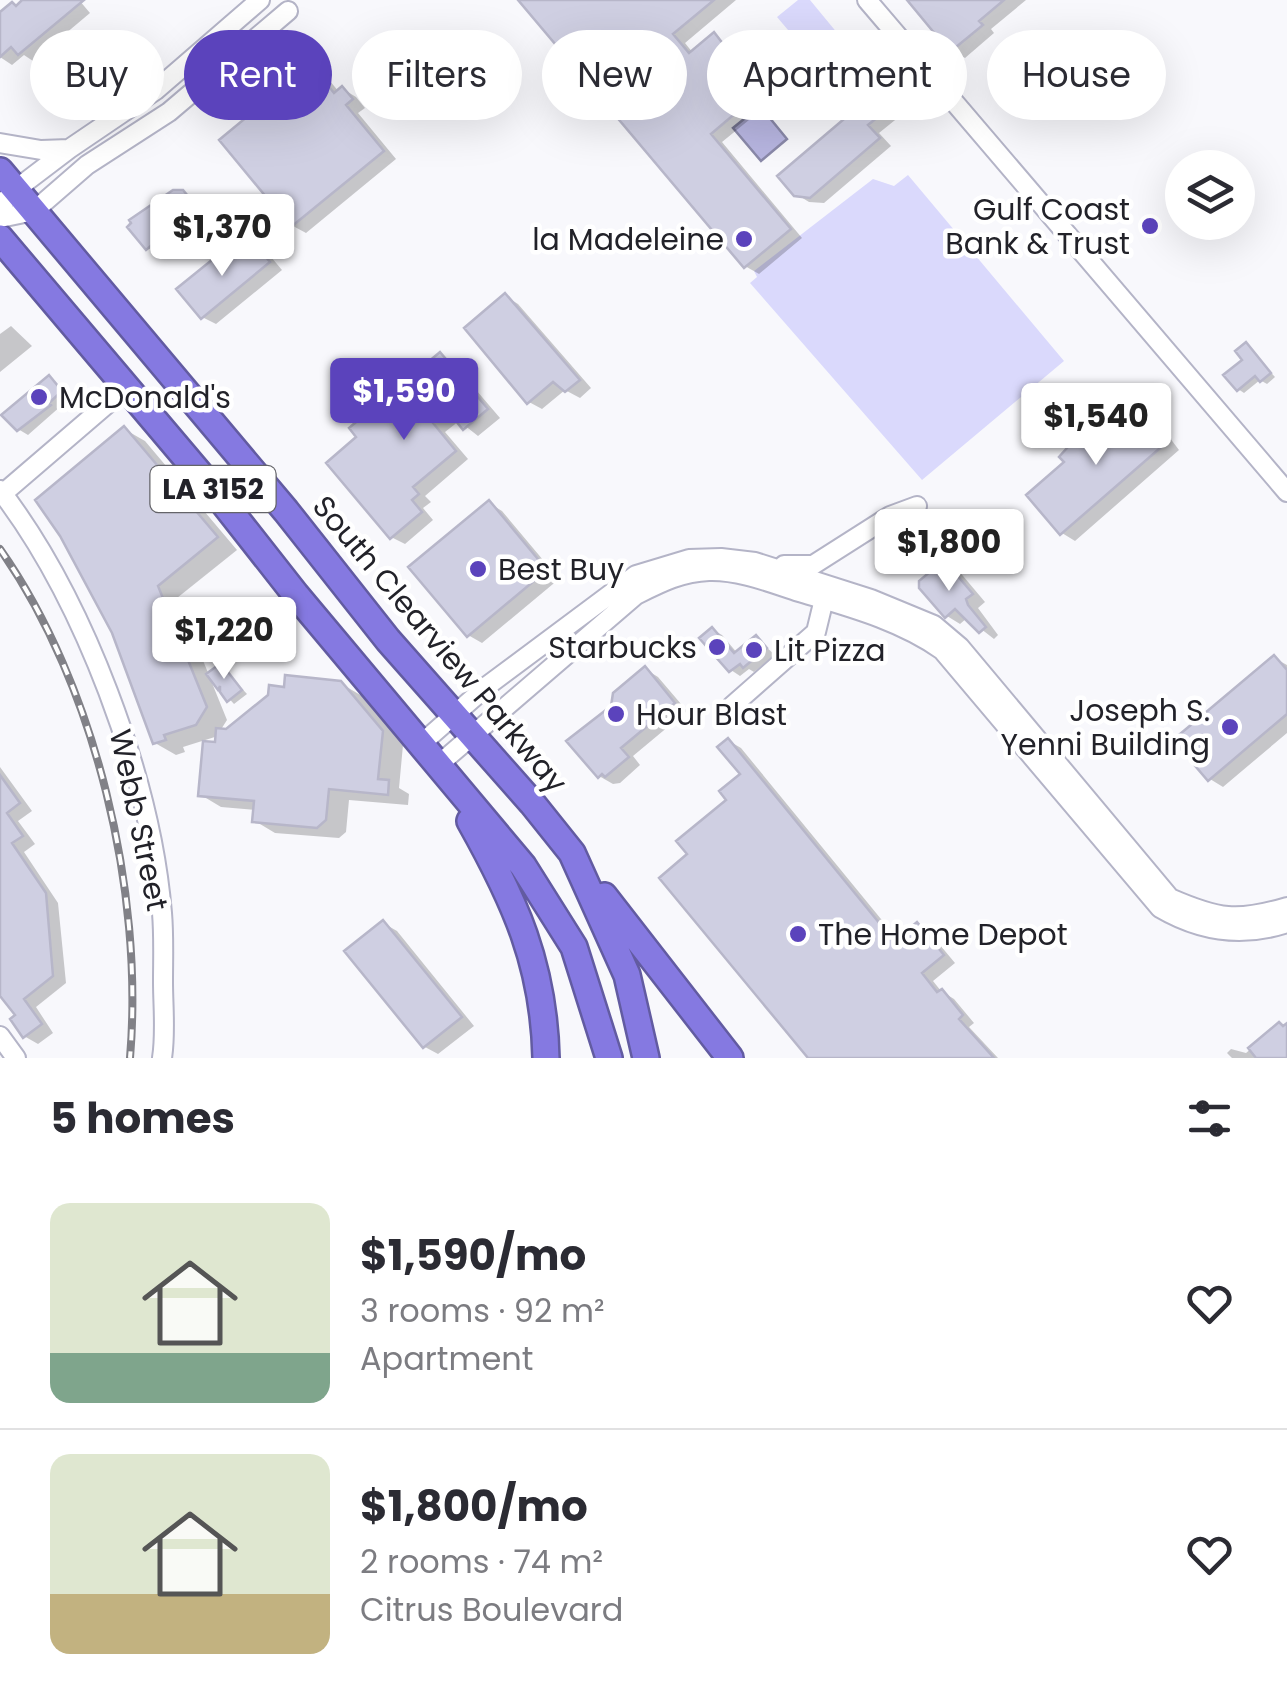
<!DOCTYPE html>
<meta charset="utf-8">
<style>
body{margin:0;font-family:Poppins,sans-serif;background:#f2f2f3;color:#2b2b33;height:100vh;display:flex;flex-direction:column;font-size:38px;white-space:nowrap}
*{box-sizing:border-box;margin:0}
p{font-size:32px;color:#7c7c81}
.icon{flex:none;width:55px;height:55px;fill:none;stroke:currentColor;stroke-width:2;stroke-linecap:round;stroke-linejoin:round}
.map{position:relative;height:1058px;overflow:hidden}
.side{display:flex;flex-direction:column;background:#fff;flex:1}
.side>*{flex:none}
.top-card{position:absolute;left:30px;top:30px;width:1228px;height:90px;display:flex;gap:20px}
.buttons{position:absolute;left:1165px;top:150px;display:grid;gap:20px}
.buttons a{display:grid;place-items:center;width:90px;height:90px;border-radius:50%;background:#fff;box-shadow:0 10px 40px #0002;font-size:50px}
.price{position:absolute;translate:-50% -85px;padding:0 22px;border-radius:10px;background:#fff;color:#222;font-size:32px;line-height:65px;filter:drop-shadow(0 2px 5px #0008)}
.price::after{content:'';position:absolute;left:50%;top:60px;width:30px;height:22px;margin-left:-15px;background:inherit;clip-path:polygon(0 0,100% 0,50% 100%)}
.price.on{background:#5b43bc;color:#fff}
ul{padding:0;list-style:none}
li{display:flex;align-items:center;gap:30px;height:250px;padding:0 50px}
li+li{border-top:2px solid #e1e1e2}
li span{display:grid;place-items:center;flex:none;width:280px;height:200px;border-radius:20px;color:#555}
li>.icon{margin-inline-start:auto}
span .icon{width:120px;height:120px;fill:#fffc;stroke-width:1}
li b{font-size:42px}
h2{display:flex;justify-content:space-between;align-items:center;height:120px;padding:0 50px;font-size:42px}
.chip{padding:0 35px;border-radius:45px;background:#fff;box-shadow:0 10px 40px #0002;font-size:35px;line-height:90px}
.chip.on{background:#5b43bc;color:#fff}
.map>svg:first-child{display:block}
</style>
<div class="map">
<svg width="1287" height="1058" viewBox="0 0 1287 1058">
<rect width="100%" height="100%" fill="#f8f8fc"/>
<path fill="#dad9fc" d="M798,0H810L843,40L816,63L777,17Z
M908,175L1064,361L922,480L750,283L757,277L754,271L873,179L894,186Z"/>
<path fill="#b7b5e0" stroke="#8a89a9" stroke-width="2.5" d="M789,72L819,75L815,118L789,116L792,80L789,79Z
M760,106L787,139L761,161L733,128Z"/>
<path fill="#0003" d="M26,0H79L90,13L33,61L24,55L12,65L0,57V15Z
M521,0H736L685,43L693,53L714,35L731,48L734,46L748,54L781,94L722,142L802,238L759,274L745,266Z
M910,0H1026L991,29L994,33L965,58L951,50Z
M826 75a10 10 0 1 1 20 0a10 10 0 1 1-20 0Z
M311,67L325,75L339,92L343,89L356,97L365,108L358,113L396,159L306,233L293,226Z
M879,88L891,95L905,112L879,133L891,146L824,203L809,202L796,194Z
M182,193L193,199L205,213L157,253L148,248Z
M253,244L266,251L282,270L216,324L202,317L223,254L234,260Z
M505,296L518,304L591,388L580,398L565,390L542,409L529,402Z
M11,326L32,346L0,372V334Z
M1246,345L1275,377L1267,384L1260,380L1244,393L1238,389Z
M440,355L453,363L500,418L478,436L459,421L445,432L468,459L425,496L431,502L423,508L433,520L405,544L391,537L360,437Z
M49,378L70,398L28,435L18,429Z
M1141,409L1154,417L1179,450L1075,541L1062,533L1091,442L1128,412L1134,415Z
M124,429L145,441L237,550L177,598L209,675L221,666L247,694L234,704L210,678L227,720L220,731L227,732L340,683L362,696L403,745L399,788L409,794L408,805L349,800L346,832L339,838L275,833L255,821L256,810L221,807L201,795L218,736L183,747L185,752L176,755L155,743Z
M489,503L502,511L559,579L482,643L468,635Z
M945,563L958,570L985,602L978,608L998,635L994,639L967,618L960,624L947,616Z
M713,630L722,635L738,654L756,638L775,655L754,672L749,669L740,676L731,670Z
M1274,658L1287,665V733L1223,787L1210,779Z
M645,669L658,677L687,711L633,756L640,765L620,783L613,784L599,776L614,707Z
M729,741L741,748L899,941L917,925L930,933L955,963L933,981L941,991L954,999L974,1023L969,1027L998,1058H811L663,878L690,855L730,800L743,774Z
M0,767L32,811L18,821L35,844L24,852L58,903L66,983L36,1007L53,1033L38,1044L24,1036L19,1015L0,992Z
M383,923L397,931L474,1026L438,1054L425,1047Z
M1279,1025L1287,1026V1058H1232L1227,1053L1231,1049L1246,1053Z"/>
<path fill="#cfcfe2" stroke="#b7b6c9" stroke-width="2.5" d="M22,0H84L18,55L11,47L0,57V12L12,2L16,6Z
M518,0H714L673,34L689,53L714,32L727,49L734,43L769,85L711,134L791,229L744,268Z
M907,0H1004L979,21L983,25L950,52Z
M311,64L334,93L342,86L353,99L346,105L384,151L291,227L219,140Z
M878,85L894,104L868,125L880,138L810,198L794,196L777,176L864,102L862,99Z
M173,190H183L197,207L146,250L127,227L131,223L129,220Z
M253,241L270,262L201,319L176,289L223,251L230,259Z
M505,293L580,380L565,392L553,382L527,404L464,328Z
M1246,342L1271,373L1260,382L1255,376L1237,391L1223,375L1242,360L1235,351Z
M440,352L488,409L463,430L448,411L433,423L456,451L413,487L419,494L412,500L422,512L390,539L326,463L356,437L349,428Z
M49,375L62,391L49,403L51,405L17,431L1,415Z
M1140,406L1167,442L1060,535L1026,495L1064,462L1059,457L1075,439L1084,435L1089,440L1127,409L1131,414Z
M124,426L218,537L158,586L207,707L196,725L164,735L166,740L153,744L112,633L60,536L35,500Z
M489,500L547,570L467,637L408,567Z
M944,560L973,594L966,599L968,605L986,627L979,633L955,609L945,618L919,588V581Z
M712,627L734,653L756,635L767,648L743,668L740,664L729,672L699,638Z
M1274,655L1287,670V714L1208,781L1173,740Z
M221,663L242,690L227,702L220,692V686L218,690L206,674Z
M645,666L675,703L621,748L629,757L605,777L602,774L598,778L566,741L611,706L613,693Z
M285,675L341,681L383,731L378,779L389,780L388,795L329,789L326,820L317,828L252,822L254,801L198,796L203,741L215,742L216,728L226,729L268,695L269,685L284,687Z
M728,738L894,941L917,922L944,955L922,973L937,992L942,989L963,1015L959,1019L994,1058H808L659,878L687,854L676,841L726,800L719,791L740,774L717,747Z
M0,775L20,803L7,813L23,836L12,843L46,893L53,976L24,999L42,1024L23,1038L10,1019L15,1015L0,996Z
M383,920L462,1017L423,1048L344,951Z
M1279,1022L1283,1026L1287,1023V1058H1256L1248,1048Z"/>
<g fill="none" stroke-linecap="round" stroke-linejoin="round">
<g stroke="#b4b4c7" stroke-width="22">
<path id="minor" d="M867,0L1287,492
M0,143L41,150L69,149L156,90L260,0
M0,206L15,190L69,149
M0,218L34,211L87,165L169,112L288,11
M0,490C83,598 151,778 162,913C164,936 163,959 163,982C163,1007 166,1033 162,1058
M0,496L127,387
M784,565H813L890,516L917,506
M732,706L816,632L824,599
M421,744L487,686L636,575L689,559L721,558L755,562L871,599L934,625L960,647L1170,898C1218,919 1237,922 1287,907
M438,765L636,595C660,583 681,572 709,571C739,570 771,583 799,592C849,607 899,620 942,650L1160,908C1201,932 1242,938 1287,923
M0,1036L16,1058"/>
</g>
<g stroke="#625ba1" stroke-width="30">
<path id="highway" d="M0,171L286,511L388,640L532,803L572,853L627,975L646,1058
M0,238L215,492L296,595L523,866L574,947L609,1058
M470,821C515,901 544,965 546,1058
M604,896L730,1058"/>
</g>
<use href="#minor" stroke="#fff" stroke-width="18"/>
<use href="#highway" stroke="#8579e1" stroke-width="25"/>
<g stroke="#818187" stroke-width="8">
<path id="rail" d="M0,549C96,686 144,892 130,1058"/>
</g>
<use href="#rail" stroke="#fff" stroke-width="4" stroke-dasharray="11" stroke-linecap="butt"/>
</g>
<g fill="#5b43bc" stroke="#fff" stroke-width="4">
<circle cx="1150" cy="226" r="10"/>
<circle cx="744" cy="239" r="10"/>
<circle cx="39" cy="397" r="10"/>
<circle cx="478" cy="569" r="10"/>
<circle cx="717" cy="647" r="10"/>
<circle cx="754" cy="650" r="10"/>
<circle cx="616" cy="714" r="10"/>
<circle cx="1230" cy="727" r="10"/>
<circle cx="798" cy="934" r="10"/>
</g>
<g text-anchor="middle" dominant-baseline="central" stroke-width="9" stroke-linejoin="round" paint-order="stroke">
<rect fill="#fff" stroke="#646469" stroke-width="2.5" x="150.5" y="466" width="125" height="46" rx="8"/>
<g font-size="28" font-weight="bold" fill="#222229">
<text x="213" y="489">LA 3152</text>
</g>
<g font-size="30" fill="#222229" stroke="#fff" text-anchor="start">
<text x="1130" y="209" text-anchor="end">Gulf Coast<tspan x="1130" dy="34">Bank &amp; Trust</tspan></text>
<text x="724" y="239" text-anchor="end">la Madeleine</text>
<text x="59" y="397">McDonald's</text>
<text x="498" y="569">Best Buy</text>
<text x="697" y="647" text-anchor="end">Starbucks</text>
<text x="774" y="650">Lit Pizza</text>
<text x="1210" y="710" text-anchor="end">Joseph S.<tspan x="1210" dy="34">Yenni Building</tspan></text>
<text x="636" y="714">Hour Blast</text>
<text x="818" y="934">The Home Depot</text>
</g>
<g font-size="30" fill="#222229" stroke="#fff">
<text transform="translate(440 644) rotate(50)">South Clearview Parkway</text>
<text transform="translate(139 820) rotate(78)">Webb Street</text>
</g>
</g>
</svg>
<div class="buttons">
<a><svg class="icon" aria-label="layers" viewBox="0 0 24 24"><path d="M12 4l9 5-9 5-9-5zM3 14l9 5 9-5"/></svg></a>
</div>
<b class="price" style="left:222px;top:279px">$1,370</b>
<b class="price on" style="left:404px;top:443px">$1,590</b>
<b class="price" style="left:1096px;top:468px">$1,540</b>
<b class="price" style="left:949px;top:594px">$1,800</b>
<b class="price" style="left:224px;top:682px">$1,220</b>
<div class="top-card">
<a class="chip">Buy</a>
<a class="chip on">Rent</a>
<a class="chip">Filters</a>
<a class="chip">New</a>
<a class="chip">Apartment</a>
<a class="chip">House</a>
</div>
</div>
<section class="side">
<h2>5 homes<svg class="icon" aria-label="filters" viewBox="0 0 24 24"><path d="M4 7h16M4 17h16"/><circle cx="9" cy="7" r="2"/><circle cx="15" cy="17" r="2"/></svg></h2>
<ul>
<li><span style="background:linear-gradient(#dfe7d0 75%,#7fa58c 0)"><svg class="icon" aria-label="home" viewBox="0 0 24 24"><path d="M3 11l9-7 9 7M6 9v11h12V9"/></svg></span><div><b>$1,590/mo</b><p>3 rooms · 92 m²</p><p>Apartment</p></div><svg class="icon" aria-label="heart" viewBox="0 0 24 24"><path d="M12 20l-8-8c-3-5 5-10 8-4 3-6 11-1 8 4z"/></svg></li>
<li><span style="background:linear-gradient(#dfe7d0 70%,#c2b280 0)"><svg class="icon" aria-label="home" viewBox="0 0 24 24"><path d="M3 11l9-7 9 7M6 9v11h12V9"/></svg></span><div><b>$1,800/mo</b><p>2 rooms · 74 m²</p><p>Citrus Boulevard</p></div><svg class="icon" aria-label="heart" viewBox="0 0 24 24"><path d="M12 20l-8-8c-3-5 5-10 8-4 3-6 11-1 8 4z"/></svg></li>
</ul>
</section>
